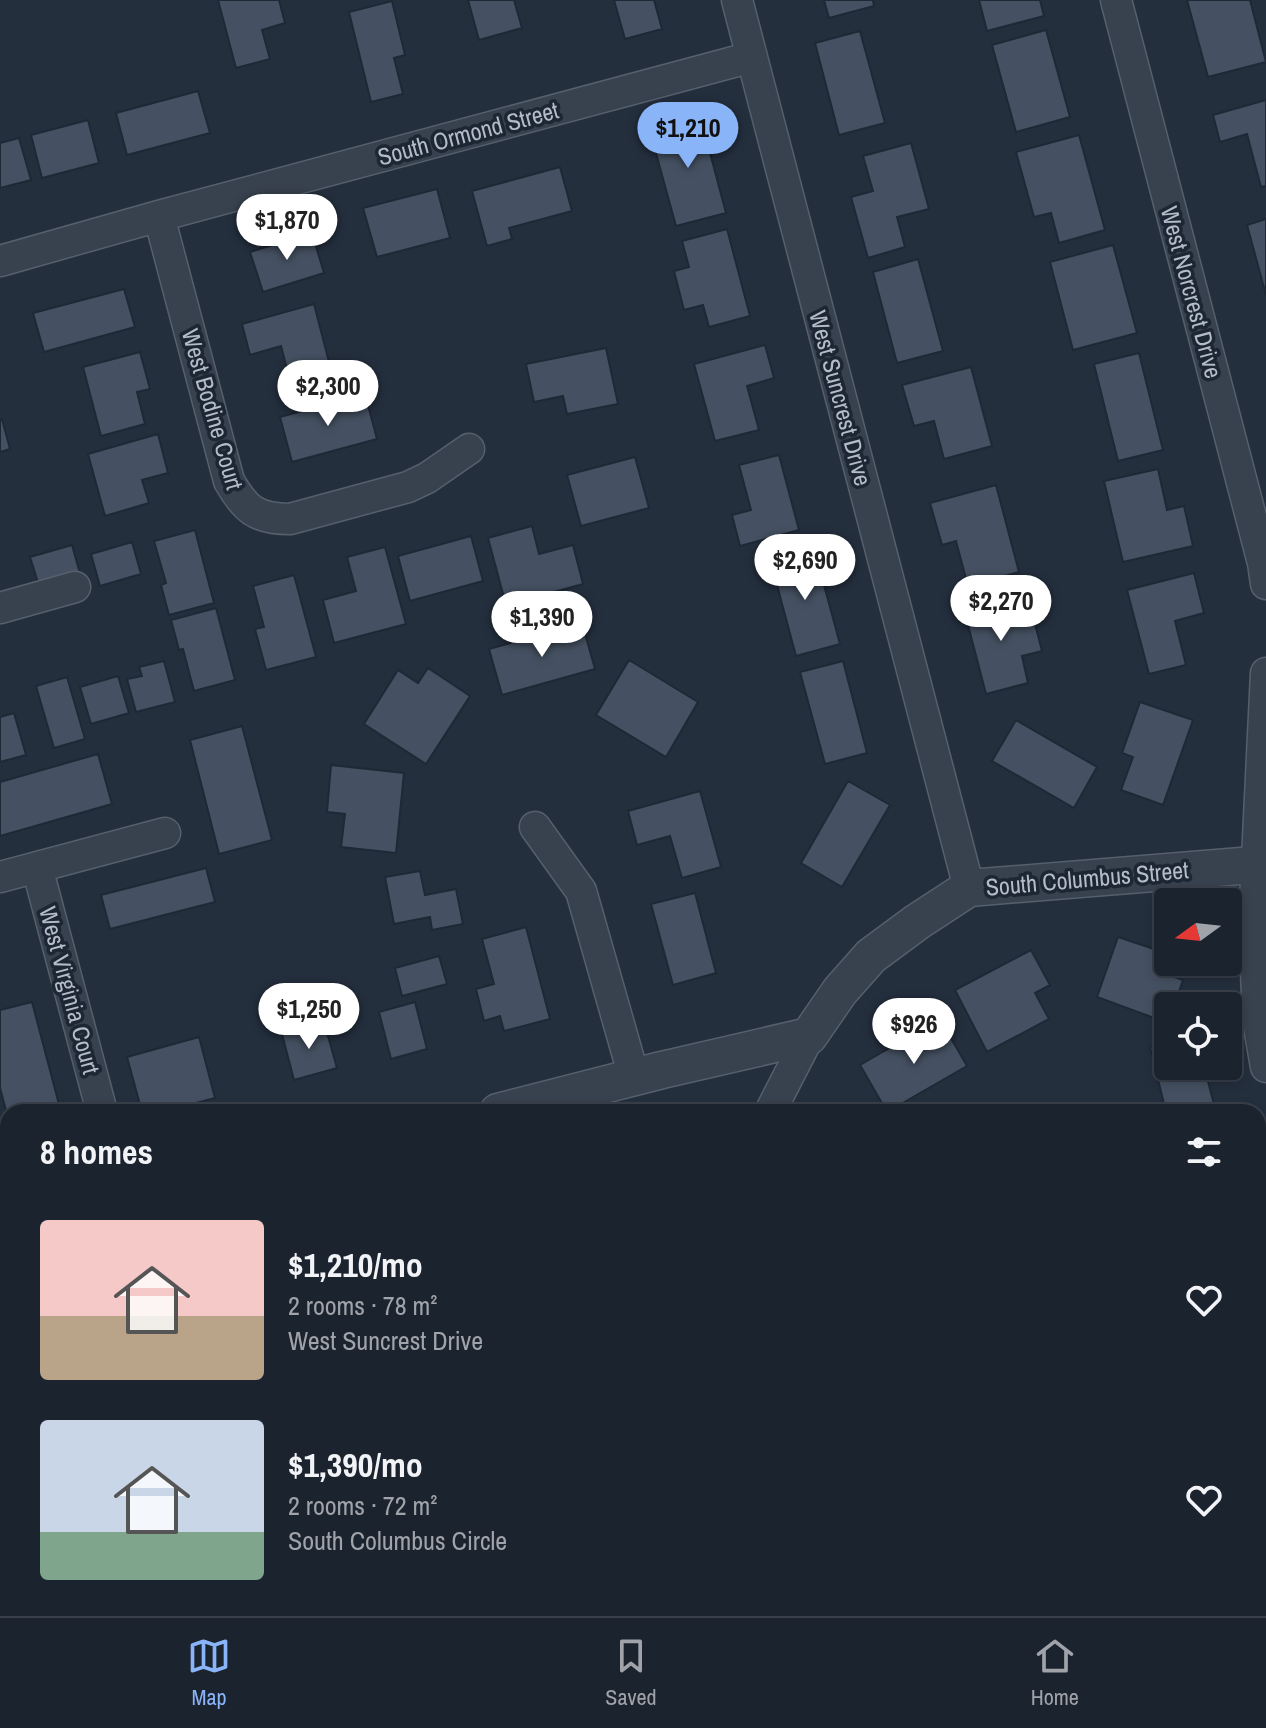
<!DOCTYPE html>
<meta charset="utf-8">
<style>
body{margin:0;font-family:"Archivo Narrow",sans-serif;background:#282f3a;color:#f1f3f6;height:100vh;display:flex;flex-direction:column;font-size:30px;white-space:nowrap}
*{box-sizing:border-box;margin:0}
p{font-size:26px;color:#a0a4aa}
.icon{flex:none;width:44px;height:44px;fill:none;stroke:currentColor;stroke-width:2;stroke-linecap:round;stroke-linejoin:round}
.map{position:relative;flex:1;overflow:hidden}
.details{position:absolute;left:0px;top:1104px;width:1266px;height:512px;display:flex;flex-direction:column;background:#1b232e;border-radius:24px 24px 0 0;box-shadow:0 4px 12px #0003,0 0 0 2px #39404a}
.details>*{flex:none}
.needle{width:52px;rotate:255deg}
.buttons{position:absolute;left:1154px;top:888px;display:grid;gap:16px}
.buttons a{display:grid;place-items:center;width:88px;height:88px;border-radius:8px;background:#1b232e;box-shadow:0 4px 12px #0003,0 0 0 2px #39404a;font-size:40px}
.price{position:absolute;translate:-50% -68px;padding:0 18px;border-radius:28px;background:#fff;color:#222;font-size:26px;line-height:52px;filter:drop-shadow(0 2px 4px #0008)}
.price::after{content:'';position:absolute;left:50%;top:48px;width:24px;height:18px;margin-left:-12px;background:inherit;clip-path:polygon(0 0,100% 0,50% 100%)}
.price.current{background:#8ab4f8;color:#111}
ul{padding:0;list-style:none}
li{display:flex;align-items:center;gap:24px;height:200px;padding:0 40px}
li span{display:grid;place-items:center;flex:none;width:224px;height:160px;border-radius:8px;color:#555}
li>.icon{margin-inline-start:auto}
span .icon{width:96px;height:96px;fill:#fffc;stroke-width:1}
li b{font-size:34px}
h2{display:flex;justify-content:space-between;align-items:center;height:96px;padding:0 40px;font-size:34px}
.tabs{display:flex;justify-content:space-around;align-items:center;height:112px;border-top:2px solid #39404a;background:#1b232e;font-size:22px;color:#a0a4aa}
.tabs a{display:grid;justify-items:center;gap:4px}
.tabs .current{color:#8ab4f8}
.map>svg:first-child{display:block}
</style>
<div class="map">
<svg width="1266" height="1616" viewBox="0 0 1266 1616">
<rect width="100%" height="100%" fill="#242f3e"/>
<path fill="#455162" stroke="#1f2835" stroke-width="2" d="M218,0H279L285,23L262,30L270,59L236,68Z
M468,0H514L522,28L479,40Z
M614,0H654L662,29L625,39Z
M824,0H873L874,6L829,18Z
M979,0H1040L1044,16L987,31Z
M1187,0H1250L1266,62L1208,77Z
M392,1L405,55L394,58L403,94L371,102L349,12Z
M1046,30L1070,117L1016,132L992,45Z
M860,31L885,123L839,135L815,43Z
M198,91L210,133L127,155L116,113Z
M1266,100V186L1261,187L1247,134L1220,142L1213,115Z
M700,115L726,213L676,226L649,128Z
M88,120L99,163L42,178L31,135Z
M1079,135L1105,230L1059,243L1051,213L1034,217L1016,152Z
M19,138L31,180L0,188V143Z
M911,143L929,209L897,217L905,247L868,258L851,197L873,191L863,156Z
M560,167L572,211L509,228L512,239L487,246L472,191Z
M437,189L450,238L377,257L363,208Z
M1266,219V295L1247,225Z
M727,229L750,316L709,327L703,305L684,310L674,271L689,267L682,241Z
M312,233L324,273L263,292L250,252Z
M1113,245L1137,333L1073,350L1050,262Z
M918,259L943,351L897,363L873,272Z
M124,289L135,327L44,352L33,313Z
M314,304L329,362L288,373L281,346L250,355L242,324Z
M765,345L774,378L747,386L759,430L715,441L694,364Z
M606,348L618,404L567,414L563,396L534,402L526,364Z
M140,352L150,389L137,392L145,424L101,436L83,367Z
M1139,353L1163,450L1118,461L1094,364Z
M971,367L992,446L944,459L934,421L914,426L902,385Z
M365,394L377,439L292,462L280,417Z
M2,419L10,449L0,452V420Z
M158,434L168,473L142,480L149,503L105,516L88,454Z
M779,455L799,530L740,546L732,515L751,510L739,465Z
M635,457L649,508L581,526L567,475Z
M1158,469L1167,510L1184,506L1193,546L1123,562L1104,481Z
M996,485L1019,572L968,586L956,541L942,545L930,503Z
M532,526L539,554L573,545L583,584L506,605L488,538Z
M195,530L214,603L169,615L161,585L166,583L154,541Z
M471,536L483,581L410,601L398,556Z
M132,542L141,574L100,586L91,554Z
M72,545L81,577L40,589L30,557Z
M385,547L406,624L334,643L323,600L356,591L347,557Z
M814,548L840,644L796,656L770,559Z
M1194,573L1204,613L1175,621L1186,665L1149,674L1127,590Z
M294,575L316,657L266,670L255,629L264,627L253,586Z
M1008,594L1015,621L1033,616L1042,651L1022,656L1028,683L986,694L963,606Z
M216,608L235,680L194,691L183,649L179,650L171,620Z
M582,623L595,669L502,695L489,649Z
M629,660L698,702L666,757L596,715Z
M164,661L175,702L136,712L127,679L142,676L139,667Z
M843,661L867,753L825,764L800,672Z
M428,668L470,696L426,764L364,724L398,670L418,683Z
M118,676L129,713L91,724L80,687Z
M67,677L85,739L54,748L36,686Z
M1140,702L1193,720L1163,805L1121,790L1133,757L1122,753Z
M14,713L26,755L0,762V717Z
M1016,720L1097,767L1074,808L992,761Z
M242,726L272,840L219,854L190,740Z
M98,754L112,804L0,836V782Z
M331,765L404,773L396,853L341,847L345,814L327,812Z
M848,781L890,805L842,887L801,863Z
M700,791L721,867L682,878L670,836L637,845L628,811Z
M206,868L215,902L110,929L101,895Z
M420,871L425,895L456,889L463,924L432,930L430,917L394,924L385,877Z
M695,893L716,973L673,985L651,904Z
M526,927L550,1019L504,1031L500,1016L484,1021L476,989L494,984L482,939Z
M1118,937L1160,951L1154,970L1183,980L1174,1006H1168V1023L1097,997Z
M1031,950L1050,985L1035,993L1049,1019L987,1052L955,990Z
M439,956L447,984L402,996L395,968Z
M32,1002L61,1112H8V1118L0,1088V1010Z
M415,1002L427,1049L391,1059L379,1012Z
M940,1019L967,1066L887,1112L860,1065Z
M324,1022L337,1068L294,1080L282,1034Z
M199,1037L215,1098L162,1112H142L127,1057Z
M1168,1042V1066H1204L1216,1112H1166L1150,1047Z
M1262,1345L1266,1358V1435L1258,1438V1346Z
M1258,1464L1266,1467V1585L1258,1581Z
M438,1608H476L479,1616H440Z
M501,1608H589L591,1616H503Z
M652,1608H707L710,1616H655Z
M846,1608H912L914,1616H848Z
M1096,1608H1206L1210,1616H1100Z"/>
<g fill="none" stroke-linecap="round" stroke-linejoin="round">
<g stroke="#565f6c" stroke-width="33">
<path id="minor" d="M737,0L969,888
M1116,0L1263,563L1266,584
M159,216L229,481C245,509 256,519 290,519L408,487L427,478L469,449
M0,261L159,216L752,57
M0,608L75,587
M1266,673L1254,921L1258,1021L1266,1067
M535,827L581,891L634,1077
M37,867L102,1112
M0,877L165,833
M770,1112L809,1036
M1258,1291L1266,1289
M92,1608L94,1616
M772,1608L774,1616
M0,1614H25L60,1608"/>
</g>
<g stroke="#565f6c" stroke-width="39">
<path id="tertiary" d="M498,1112L662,1070L809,1036L840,991L871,956L917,922L969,888L1266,864
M0,1241L8,1239"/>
</g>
<use href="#minor" stroke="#38414e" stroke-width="30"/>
<use href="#tertiary" stroke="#38414e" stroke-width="36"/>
</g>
<g text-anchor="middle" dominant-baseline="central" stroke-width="7" stroke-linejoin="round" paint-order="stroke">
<g font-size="24" fill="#b4bcc9" stroke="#1d2633">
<text transform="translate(468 133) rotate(-15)">South Ormond Street</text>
<text transform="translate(1192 292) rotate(75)">West Norcrest Drive</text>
<text transform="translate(841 398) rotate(75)">West Suncrest Drive</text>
<text transform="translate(213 409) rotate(74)">West Bodine Court</text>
<text transform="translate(1087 878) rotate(-5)">South Columbus Street</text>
<text transform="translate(70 990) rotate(75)">West Virginia Court</text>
</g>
</g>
</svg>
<div class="buttons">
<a><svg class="needle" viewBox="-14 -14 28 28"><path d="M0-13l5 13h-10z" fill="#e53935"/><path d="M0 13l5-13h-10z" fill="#a0a4aa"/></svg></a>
<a><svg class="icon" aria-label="locate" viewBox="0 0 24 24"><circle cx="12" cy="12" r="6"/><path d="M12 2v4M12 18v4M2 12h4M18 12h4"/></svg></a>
</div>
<b class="price current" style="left:688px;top:170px">$1,210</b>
<b class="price" style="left:287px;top:262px">$1,870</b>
<b class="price" style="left:328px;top:428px">$2,300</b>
<b class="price" style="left:805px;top:602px">$2,690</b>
<b class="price" style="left:1001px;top:643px">$2,270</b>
<b class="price" style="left:542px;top:659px">$1,390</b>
<b class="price" style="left:309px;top:1051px">$1,250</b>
<b class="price" style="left:914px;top:1066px">$926</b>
<section class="details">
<h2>8 homes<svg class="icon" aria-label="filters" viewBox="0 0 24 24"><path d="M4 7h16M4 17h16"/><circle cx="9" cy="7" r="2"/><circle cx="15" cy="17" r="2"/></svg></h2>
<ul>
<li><span style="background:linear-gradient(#f6c9c9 60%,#b9a48a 0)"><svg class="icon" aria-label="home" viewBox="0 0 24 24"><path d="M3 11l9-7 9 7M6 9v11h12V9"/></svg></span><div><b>$1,210/mo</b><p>2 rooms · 78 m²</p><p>West Suncrest Drive</p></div><svg class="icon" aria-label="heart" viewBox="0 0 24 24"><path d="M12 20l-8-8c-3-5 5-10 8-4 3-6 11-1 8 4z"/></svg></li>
<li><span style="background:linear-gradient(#c9d6e8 70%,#7fa58c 0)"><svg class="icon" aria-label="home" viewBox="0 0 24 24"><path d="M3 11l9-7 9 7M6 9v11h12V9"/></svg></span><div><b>$1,390/mo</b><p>2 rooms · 72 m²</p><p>South Columbus Circle</p></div><svg class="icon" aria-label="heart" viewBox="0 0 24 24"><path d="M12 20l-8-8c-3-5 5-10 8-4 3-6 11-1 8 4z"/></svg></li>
</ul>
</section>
</div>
<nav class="tabs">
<a class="current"><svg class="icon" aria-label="map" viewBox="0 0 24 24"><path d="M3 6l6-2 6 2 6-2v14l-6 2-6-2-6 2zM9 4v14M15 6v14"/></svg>Map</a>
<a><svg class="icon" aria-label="saved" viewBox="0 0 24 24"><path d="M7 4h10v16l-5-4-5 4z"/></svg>Saved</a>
<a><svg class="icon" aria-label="home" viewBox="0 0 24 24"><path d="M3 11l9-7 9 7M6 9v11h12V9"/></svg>Home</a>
</nav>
